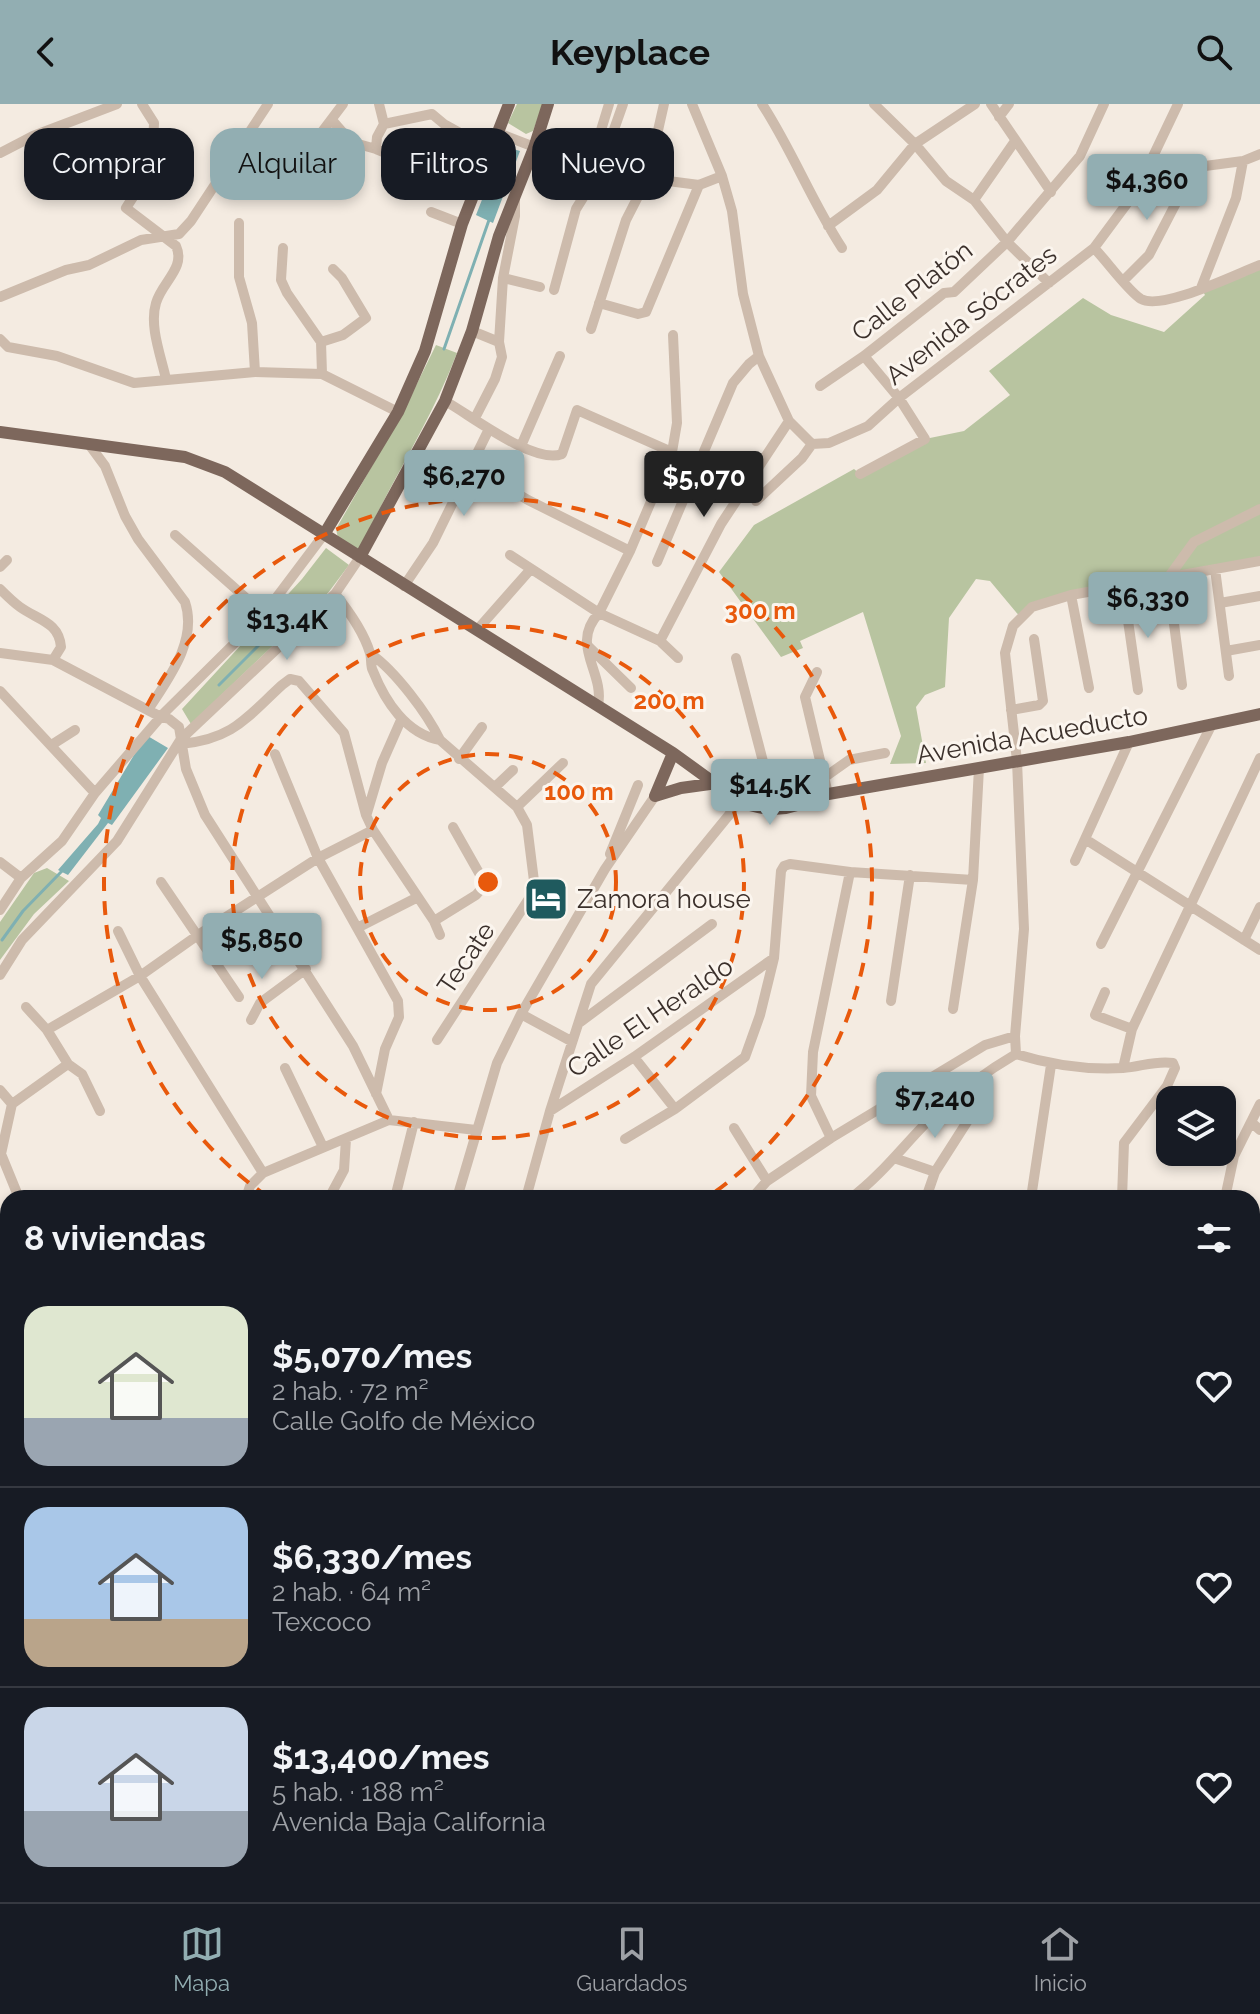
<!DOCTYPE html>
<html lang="es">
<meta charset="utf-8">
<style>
body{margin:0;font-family:Raleway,sans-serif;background:#242831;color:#f1f3f6;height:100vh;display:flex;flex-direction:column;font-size:30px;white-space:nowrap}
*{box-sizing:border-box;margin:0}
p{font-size:26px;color:#9ea1a6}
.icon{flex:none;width:44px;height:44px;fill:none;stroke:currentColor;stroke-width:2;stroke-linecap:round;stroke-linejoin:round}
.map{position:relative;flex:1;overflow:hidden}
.drawer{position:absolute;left:0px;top:1086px;width:1260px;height:712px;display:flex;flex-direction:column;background:#171b24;border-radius:24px 24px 0 0;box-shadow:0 4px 12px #0003}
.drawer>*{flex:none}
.top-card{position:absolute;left:24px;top:24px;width:800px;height:72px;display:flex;gap:16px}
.tools{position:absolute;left:1156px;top:982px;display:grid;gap:16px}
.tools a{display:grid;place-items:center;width:80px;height:80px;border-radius:16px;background:#171b24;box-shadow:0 4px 12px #0003;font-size:40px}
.price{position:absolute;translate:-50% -68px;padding:0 18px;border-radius:8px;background:#92aeb2;color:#111;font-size:26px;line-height:52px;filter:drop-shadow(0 2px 4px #0008)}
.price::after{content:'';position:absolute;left:50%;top:48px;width:24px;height:18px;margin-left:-12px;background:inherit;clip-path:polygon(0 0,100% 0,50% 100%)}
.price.on{background:#222;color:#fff}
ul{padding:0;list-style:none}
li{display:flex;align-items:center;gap:24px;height:200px;padding:0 24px}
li+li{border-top:2px solid #363941}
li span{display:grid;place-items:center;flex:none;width:224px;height:160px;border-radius:24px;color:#555}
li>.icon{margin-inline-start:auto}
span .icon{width:96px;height:96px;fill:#fffc;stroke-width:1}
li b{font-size:34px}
h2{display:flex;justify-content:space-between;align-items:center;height:96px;padding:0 24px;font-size:34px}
.chip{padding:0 28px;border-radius:24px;background:#171b24;box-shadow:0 4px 12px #0003;font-size:28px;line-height:72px}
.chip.on{background:#92aeb2;color:#111}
header{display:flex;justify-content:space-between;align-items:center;height:104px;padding:0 24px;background:#92aeb2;color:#111;font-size:36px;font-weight:700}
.tab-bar{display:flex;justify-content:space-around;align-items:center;height:112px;border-top:2px solid #363941;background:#171b24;font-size:22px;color:#9ea1a6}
.tab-bar a{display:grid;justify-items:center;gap:4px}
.tab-bar .on{color:#92aeb2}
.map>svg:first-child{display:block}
</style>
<header><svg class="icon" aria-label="back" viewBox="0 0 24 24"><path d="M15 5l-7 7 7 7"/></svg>Keyplace<svg class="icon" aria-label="search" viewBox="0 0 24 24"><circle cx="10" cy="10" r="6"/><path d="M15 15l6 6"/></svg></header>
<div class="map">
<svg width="1260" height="1798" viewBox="0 0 1260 1798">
<rect width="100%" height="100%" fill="#f4ebe1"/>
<path fill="#b8c4a0" d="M517,0H543L533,27L526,30L508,19Z
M1260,161V457L1032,503L1021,514L990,477L976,475L949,514L945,583L925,591L916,603L926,659L890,660L901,632L863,508L800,537L803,544L781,553L719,468L754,421L854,365L860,370L925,335L964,327L1010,291L989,267L1083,194L1111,211L1164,228L1205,191L1201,184Z
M436,241L457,249C431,317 391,377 361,443L356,445L338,434L336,425L405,304Z
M326,444L349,461L328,489L191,620L182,605L302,475Z
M47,764L69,777L34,810L0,856V818L34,769Z"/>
<path fill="#7fb0b2" d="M503,42L520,47L493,119L476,111Z
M146,631L168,644L112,721L108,719L68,771L58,766L98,720L101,714L98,711Z"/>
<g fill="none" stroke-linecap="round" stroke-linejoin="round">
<path stroke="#7fb0b2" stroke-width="3" d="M444,245L489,116
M219,581L268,532
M2,836L23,807L62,767"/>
<path stroke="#cdbbac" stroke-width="10" d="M142,0L154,19L152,63
M379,0L384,20
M692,0L722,72L732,107L743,190L759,252L789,317L812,340
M762,0C792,46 812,98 842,144
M874,0L915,40L946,77L974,96L1007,138L1049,179
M991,0L1051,88
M999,13L1009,0
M332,16L351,38L376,45L415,61
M498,29L599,68L699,81L722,72
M376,45L377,33L384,20L432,10L444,20L489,45
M162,48L126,104L176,142C186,164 162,178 156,199C149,222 161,252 166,275
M0,49L33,32L117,0
M306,49L343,0
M586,64L594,49L609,0
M974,96L1015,37
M431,108L462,120
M239,119V173L252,219L255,268
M828,122L877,86L915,40L975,0
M283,144L281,176L287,189L321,238L322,270
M1094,144C1106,156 1128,187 1141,195C1162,207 1236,170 1260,161
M503,174L540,183
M1124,176L1149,151L1189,74L1205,62L1243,57L1260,50
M1201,184L1236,94L1243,57
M554,186L576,105L599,68L623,0
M0,193L66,166L89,161L141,136L179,130L191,117L268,0
M599,199L638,210L646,208L699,81
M591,225L626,116L647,75L664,0
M472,227L499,238
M0,235L8,243L57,252L134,279L255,268L322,270L398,308
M321,238L343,231L366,214L342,174L333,165
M820,282L864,252L944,189L954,188L1007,138L1080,52L1104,0
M445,297C472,312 534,361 562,350L577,306L672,348
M475,314L495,275L502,253L499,238L503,174L515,112V95
M88,339L105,362L125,412L138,435L185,498C198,537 168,575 148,606
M812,340L829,339L868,322L899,294L1094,144L1137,86L1178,0
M521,342L560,252
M471,362L528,396L630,447
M860,370L925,335L899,294L864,252
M756,397L802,354L812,340
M175,431L264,510
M510,451L599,509L660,537L678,554
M657,458L733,279L749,260L759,252
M0,463L7,456
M1215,465L1229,572
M404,482L433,439L489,325
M1123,482L1138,586
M0,485C6,491 13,498 20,503C38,516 59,518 61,543L53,556
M335,490C348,506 364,529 370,549C372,555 370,562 373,567C385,597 406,630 440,636L517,703L527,721L534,777L532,790L437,936
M1071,491L1089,584
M1220,499L1260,492
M477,526L530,466
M660,537L721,420L789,317
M587,541L631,584
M1226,547L1260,541
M0,549L53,556L161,613L169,615L179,623L186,665L205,711L353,942L389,1016
M371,550C395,567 427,609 440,636
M736,554L772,692
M817,568L805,593L828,690
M1182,581L1168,474L1194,438L1260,405
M0,587L95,689
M598,601C605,568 569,541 599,509L630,447L672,348L677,319L673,231
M1011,606L1039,601L1043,597L1034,535
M53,640L75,626
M181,640C233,635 246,614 282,581L290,575L299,577L344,629L366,711L373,726L434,817L440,831
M275,650L318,754L398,897L399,913L385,945L376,990
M459,655L482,623
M825,673L849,656L885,649
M495,683L513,666
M517,703L563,659
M367,709L382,659L401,616
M1085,735L1260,846
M610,750L638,681
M1075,757L1129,638
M0,758L21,774
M161,778L239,893
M0,806L21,774L62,737L95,689L164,609L264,510L325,429
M434,817L476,791L483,783V776L453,723
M359,823L418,793
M118,827L140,872L263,1069
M1244,836L1260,803
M1101,840L1212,620
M0,871L22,836L117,737L181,635L335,490L360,453
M1105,888L1095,911L1132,925
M891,897L910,771
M26,903L47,926
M953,905L973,776L979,664
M521,910L571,937
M251,916L260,899L306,865
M579,919L712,820
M634,953L675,1005
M285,964L323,1043
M1123,964L1132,925L1260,654
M0,986L12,1000
M12,1000L1,1050L19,1094
M12,1000L68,960
M100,1007L82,970L68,960L47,926L140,872L198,831L318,754L373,726
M550,1007L634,953L774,854
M1251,1018L1260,1026
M734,1024L767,1077
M831,1034L811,992L813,948L850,768
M625,1035L675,1005L745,953L760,911L774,854L781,767L784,762L790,760L850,768L973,776
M894,1054L935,1068
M246,1094L250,1082L263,1069L389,1016L476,1026
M329,1094L344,1066L346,1035
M395,1094L414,1018
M457,1094L497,959L521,910L605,765L655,692
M526,1094L550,1007L591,880L729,711L742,691
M752,1094L767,1077L831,1034L985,941L1015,932
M851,1094C883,1070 906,1038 935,1010C960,987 987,967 1016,950
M926,1094L935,1068L981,996
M1031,1094L1051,961
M1122,1094L1124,1039L1167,982L1175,964L1173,959C1156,956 1140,963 1123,964C1087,966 1051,961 1016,950L1015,932L1024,825L1017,657L1005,549L1013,522L1032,503L1071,491L1260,457
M1225,1094L1234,1052L1260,1000
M1252,1117L1260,1125
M1252,1177L1260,1172
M0,1187L8,1191
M0,1255L8,1244
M0,1266L8,1269
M1252,1268V1309
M0,1393H8
M1252,1438L1260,1428
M1252,1503L1260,1505
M0,1587L8,1582
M0,1641L5,1654V1668L2,1770L5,1798
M1252,1696L1260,1698
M1252,1747L1258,1728
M179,1790L190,1798
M962,1790L967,1798
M76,1798L81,1790
M153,1798L160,1790
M238,1798L246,1790
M326,1798L342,1790
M492,1798L507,1790
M610,1798L618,1790
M667,1798L670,1790
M824,1798L829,1790
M838,1798L843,1790
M1057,1798L1060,1790
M1102,1798L1105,1790
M1150,1798L1153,1790
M1236,1798L1238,1790"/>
<path stroke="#7d675c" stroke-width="12" d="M0,328L185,353L225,368L673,649L739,697C762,707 791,709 811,693
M325,429L398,308L425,247L462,120L509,0
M360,453L445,297L472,227L499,132L534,44L548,0
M730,689L772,692L797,690L811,693L1129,638L1260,610
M655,692L681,684L717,679
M655,692L673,649"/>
</g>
<g fill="none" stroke="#e8590c" stroke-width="4" stroke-dasharray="14 10">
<circle cx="488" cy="778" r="128"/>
<circle cx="488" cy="778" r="256"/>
<path d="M268 1093A384 384 0 1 1 708 1093"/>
</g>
<defs>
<g id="hotel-square" transform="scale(2.3)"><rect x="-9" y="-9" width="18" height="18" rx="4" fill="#1f5a5e" stroke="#fbf5ee"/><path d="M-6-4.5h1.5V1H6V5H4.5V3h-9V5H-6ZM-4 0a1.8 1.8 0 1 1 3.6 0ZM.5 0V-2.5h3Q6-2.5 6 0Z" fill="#fff"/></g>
</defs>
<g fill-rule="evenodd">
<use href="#hotel-square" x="546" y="795"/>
</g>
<g text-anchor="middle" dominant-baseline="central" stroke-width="6" stroke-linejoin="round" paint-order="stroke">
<g font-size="26" fill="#3b302b" stroke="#fbf5ee">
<text transform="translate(912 187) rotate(-38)">Calle Platón</text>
<text transform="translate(971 211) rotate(-38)">Avenida Sócrates</text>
<text transform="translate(1032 631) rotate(-10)">Avenida Acueducto</text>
<text transform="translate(466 854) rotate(-56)">Tecate</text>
<text transform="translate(650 913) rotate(-34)">Calle El Heraldo</text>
</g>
<g font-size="26" fill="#3b302b" stroke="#fbf5ee" text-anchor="start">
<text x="577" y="795">Zamora house</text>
</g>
</g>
<circle cx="488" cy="778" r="12" fill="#e8590c" stroke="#fbf5ee" stroke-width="4"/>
<g font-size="24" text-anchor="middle" font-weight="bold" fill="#e8590c" stroke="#fbf5ee" stroke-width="6" stroke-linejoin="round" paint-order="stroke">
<text x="760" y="515">300 m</text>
<text x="669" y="605">200 m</text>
<text x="579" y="696">100 m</text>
</g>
</svg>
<div class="tools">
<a><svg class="icon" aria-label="layers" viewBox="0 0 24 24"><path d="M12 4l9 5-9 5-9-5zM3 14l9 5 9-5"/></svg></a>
</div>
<b class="price" style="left:1147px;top:118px">$4,360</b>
<b class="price" style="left:464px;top:414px">$6,270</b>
<b class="price on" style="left:704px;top:415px">$5,070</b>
<b class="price" style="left:1148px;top:536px">$6,330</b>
<b class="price" style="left:287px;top:558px">$13.4K</b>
<b class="price" style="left:770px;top:723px">$14.5K</b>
<b class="price" style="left:262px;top:877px">$5,850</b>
<b class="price" style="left:935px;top:1036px">$7,240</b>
<div class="top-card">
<a class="chip">Comprar</a>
<a class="chip on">Alquilar</a>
<a class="chip">Filtros</a>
<a class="chip">Nuevo</a>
</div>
<section class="drawer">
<h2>8 viviendas<svg class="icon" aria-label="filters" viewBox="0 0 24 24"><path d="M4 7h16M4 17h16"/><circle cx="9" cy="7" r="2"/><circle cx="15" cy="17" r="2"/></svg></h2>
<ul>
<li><span style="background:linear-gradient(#dfe7d0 70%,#9aa5b1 0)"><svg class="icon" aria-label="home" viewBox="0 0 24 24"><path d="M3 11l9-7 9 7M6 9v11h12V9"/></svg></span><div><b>$5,070/mes</b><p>2 hab. · 72 m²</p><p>Calle Golfo de México</p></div><svg class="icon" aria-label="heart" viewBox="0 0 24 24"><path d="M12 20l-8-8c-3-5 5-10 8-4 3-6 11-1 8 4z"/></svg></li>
<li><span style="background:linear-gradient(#a9c7e8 70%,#b9a48a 0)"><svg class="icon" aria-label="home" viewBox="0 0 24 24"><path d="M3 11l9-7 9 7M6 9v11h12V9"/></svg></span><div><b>$6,330/mes</b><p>2 hab. · 64 m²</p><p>Texcoco</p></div><svg class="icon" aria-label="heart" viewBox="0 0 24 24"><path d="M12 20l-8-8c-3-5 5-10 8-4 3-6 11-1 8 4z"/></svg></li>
<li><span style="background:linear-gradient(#c9d6e8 65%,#9aa5b1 0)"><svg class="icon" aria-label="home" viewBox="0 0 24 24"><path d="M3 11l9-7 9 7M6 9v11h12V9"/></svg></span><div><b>$13,400/mes</b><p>5 hab. · 188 m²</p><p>Avenida Baja California</p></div><svg class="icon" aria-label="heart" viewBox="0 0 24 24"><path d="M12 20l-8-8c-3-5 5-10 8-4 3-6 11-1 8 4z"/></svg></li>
</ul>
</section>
</div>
<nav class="tab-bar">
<a class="on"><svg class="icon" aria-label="map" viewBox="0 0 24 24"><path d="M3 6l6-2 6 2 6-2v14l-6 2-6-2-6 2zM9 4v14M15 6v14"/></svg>Mapa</a>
<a><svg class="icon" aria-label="saved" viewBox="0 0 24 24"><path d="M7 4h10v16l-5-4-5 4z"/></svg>Guardados</a>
<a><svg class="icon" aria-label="home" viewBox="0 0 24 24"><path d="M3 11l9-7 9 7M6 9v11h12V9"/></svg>Inicio</a>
</nav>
